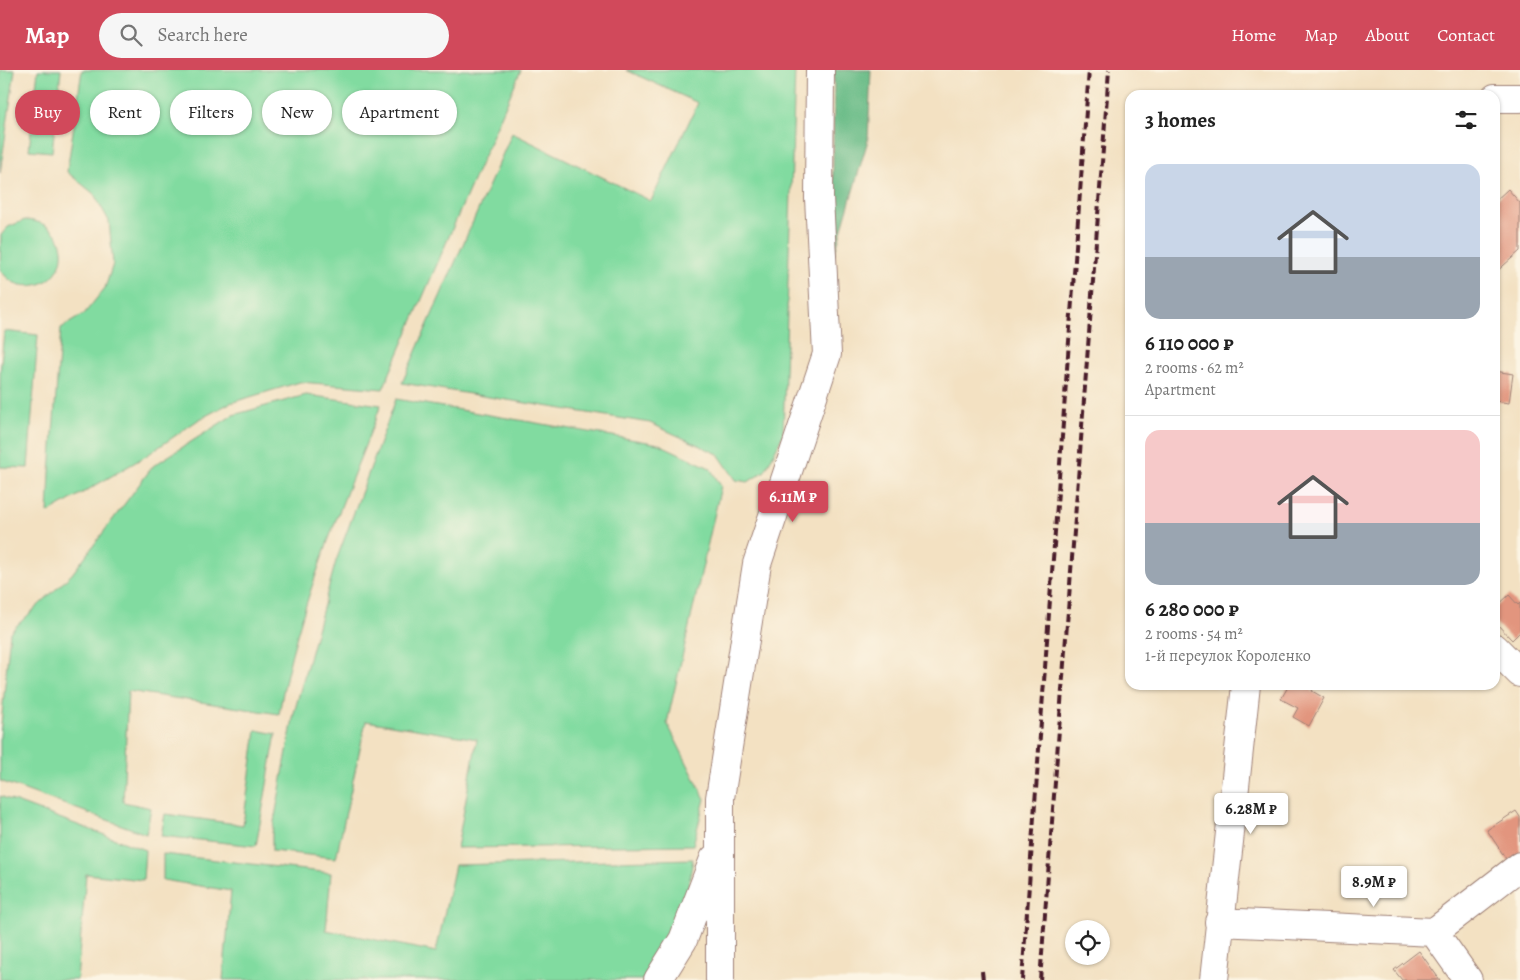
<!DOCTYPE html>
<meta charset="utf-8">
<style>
body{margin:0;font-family:Alegreya,serif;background:#f6f6f6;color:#222;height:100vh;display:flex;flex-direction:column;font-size:19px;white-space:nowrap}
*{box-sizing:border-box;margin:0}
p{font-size:16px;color:#767676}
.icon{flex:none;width:28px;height:28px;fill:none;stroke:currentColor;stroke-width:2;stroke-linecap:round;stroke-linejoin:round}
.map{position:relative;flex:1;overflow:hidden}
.details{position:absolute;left:1125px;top:20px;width:375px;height:600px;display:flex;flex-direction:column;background:#fff;border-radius:15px;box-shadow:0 1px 4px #0004}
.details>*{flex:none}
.hud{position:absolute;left:15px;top:20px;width:475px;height:45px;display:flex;gap:10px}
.controls{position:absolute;left:1065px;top:850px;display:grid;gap:10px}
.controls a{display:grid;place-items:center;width:45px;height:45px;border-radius:50%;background:#fff;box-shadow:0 1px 4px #0004;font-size:25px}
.price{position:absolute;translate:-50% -42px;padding:0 11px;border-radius:5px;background:#fff;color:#222;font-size:16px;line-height:32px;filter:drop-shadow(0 1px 2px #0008)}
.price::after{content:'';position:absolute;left:50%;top:30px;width:15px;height:11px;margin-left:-8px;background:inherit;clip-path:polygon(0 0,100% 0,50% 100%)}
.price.on{background:#d1495b;color:#fff}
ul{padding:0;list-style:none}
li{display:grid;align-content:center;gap:10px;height:265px;padding:0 20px}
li+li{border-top:1px solid #e0e0e0}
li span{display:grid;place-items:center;height:155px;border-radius:15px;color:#555}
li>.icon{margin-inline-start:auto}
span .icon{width:90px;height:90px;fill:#fffc;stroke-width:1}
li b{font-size:21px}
h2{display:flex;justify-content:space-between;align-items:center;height:60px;padding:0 20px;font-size:21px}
.chip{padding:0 18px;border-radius:22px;background:#fff;box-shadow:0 1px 4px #0004;font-size:18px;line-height:45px}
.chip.on{background:#d1495b;color:#fff}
header{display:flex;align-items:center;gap:30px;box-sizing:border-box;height:70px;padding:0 25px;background:#d1495b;color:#fff}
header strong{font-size:24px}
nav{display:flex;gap:28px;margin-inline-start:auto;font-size:18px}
.search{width:350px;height:45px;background:#f6f6f6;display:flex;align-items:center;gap:12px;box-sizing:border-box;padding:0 18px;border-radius:28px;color:#767676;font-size:19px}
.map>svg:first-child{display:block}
</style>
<header>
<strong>Map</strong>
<div class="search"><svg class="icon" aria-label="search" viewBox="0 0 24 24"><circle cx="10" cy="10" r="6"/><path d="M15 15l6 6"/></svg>Search here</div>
<nav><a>Home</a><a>Map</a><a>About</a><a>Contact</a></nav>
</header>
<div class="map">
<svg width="1520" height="910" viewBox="0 0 1520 910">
<rect width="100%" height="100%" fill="#fcf5e5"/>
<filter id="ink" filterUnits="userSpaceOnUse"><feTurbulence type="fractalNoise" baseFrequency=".02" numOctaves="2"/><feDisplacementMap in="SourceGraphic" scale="10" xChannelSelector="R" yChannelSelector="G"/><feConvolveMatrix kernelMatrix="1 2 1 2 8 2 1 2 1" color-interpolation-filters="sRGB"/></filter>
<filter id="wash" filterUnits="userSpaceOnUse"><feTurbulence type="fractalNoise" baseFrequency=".0096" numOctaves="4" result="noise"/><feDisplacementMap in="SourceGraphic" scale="20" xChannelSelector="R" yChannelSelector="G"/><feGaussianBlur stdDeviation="1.12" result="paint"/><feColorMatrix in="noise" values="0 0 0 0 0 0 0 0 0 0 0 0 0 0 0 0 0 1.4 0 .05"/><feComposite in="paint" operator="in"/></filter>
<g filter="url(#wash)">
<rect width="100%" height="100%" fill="#f3e1c2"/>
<path fill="#81dba0" stroke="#667d66" d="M0,0H15L0,103Z
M38,0H61L52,82L29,80Z
M82,0H521L383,319L300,312L230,333L198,350L146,386L48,443L50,402L61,258L84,244L105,218L113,194L109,151L94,124L67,102Z
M626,0H795L783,365L765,401L748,412L736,410L718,384L650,353L402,313L512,63L651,131L698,33Z
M25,150C80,153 70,223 21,215C13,214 4,206 0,199L1,165L8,157Z
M4,261L38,265L28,398L0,397V304Z
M306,325L381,335C342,436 297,537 279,644L128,621L123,732L151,738L146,764L0,711V666L10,562L72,504L153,396L233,345Z
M396,329L659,374L710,398L721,416L667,653L705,729L693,775L457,778L477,669L366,651L336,788L272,781V763L294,643L336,491Z
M256,660L276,664L256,776L161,766L165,744L243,755Z
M0,726L145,780L143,810L86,804L77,910H0Z
M163,784L331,803L326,860L436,882L455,795L693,789C686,835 674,874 643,910H223L231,821L163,810Z"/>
<path fill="#68bb86" stroke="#596d58" d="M834,0H871L868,70L832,192Z"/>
<g id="blocks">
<path fill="#e2957e" d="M1508,119L1520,133V181L1495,203V131Z
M1495,301L1513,304L1509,333L1495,331Z
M1509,525L1518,535L1520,533V562L1512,570L1495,552V538Z
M1289,615H1315L1312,621L1324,628L1309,656L1293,647L1298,638L1281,629Z
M1516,741L1520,747V785L1508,792L1487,760Z
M1419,881L1440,910H1402L1394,900Z"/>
</g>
</g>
<g filter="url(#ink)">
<use href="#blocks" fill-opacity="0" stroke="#9e8076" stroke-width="1"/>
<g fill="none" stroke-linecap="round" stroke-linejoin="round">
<g stroke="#9e8076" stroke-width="30">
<path id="minor" d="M1495,28H1520
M1495,578L1520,603
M1219,852L1434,862L1520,796
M1434,862L1468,910
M658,910L683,870L714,789
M720,910V728L757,494L827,284L819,128L820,0
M1214,910L1246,615"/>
</g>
<use href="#minor" stroke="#fff" stroke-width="28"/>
<path stroke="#4a1f2b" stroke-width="4" stroke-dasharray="8 4" stroke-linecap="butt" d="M982,901L983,910
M1022,910L1089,0
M1040,910L1109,0"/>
</g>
</g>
</svg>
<div class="controls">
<a><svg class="icon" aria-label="locate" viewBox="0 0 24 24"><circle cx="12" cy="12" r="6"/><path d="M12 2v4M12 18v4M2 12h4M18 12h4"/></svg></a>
</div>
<b class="price on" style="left:793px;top:453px">6.11M ₽</b>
<b class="price" style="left:1251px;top:765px">6.28M ₽</b>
<b class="price" style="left:1374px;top:838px">8.9M ₽</b>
<div class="hud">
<a class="chip on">Buy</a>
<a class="chip">Rent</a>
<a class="chip">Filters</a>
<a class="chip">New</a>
<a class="chip">Apartment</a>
</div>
<section class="details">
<h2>3 homes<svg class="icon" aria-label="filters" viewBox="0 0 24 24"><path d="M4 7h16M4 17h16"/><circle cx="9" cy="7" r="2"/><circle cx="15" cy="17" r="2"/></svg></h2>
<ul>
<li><span style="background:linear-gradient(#c9d6e8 60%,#9aa5b1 0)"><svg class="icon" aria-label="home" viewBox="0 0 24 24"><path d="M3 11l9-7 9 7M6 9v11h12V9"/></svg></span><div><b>6 110 000 ₽</b><p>2 rooms · 62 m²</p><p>Apartment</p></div></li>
<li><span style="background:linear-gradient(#f6c9c9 60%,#9aa5b1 0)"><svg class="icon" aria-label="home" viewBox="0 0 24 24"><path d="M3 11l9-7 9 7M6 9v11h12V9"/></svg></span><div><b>6 280 000 ₽</b><p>2 rooms · 54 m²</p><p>1-й переулок Короленко</p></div></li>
</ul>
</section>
</div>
